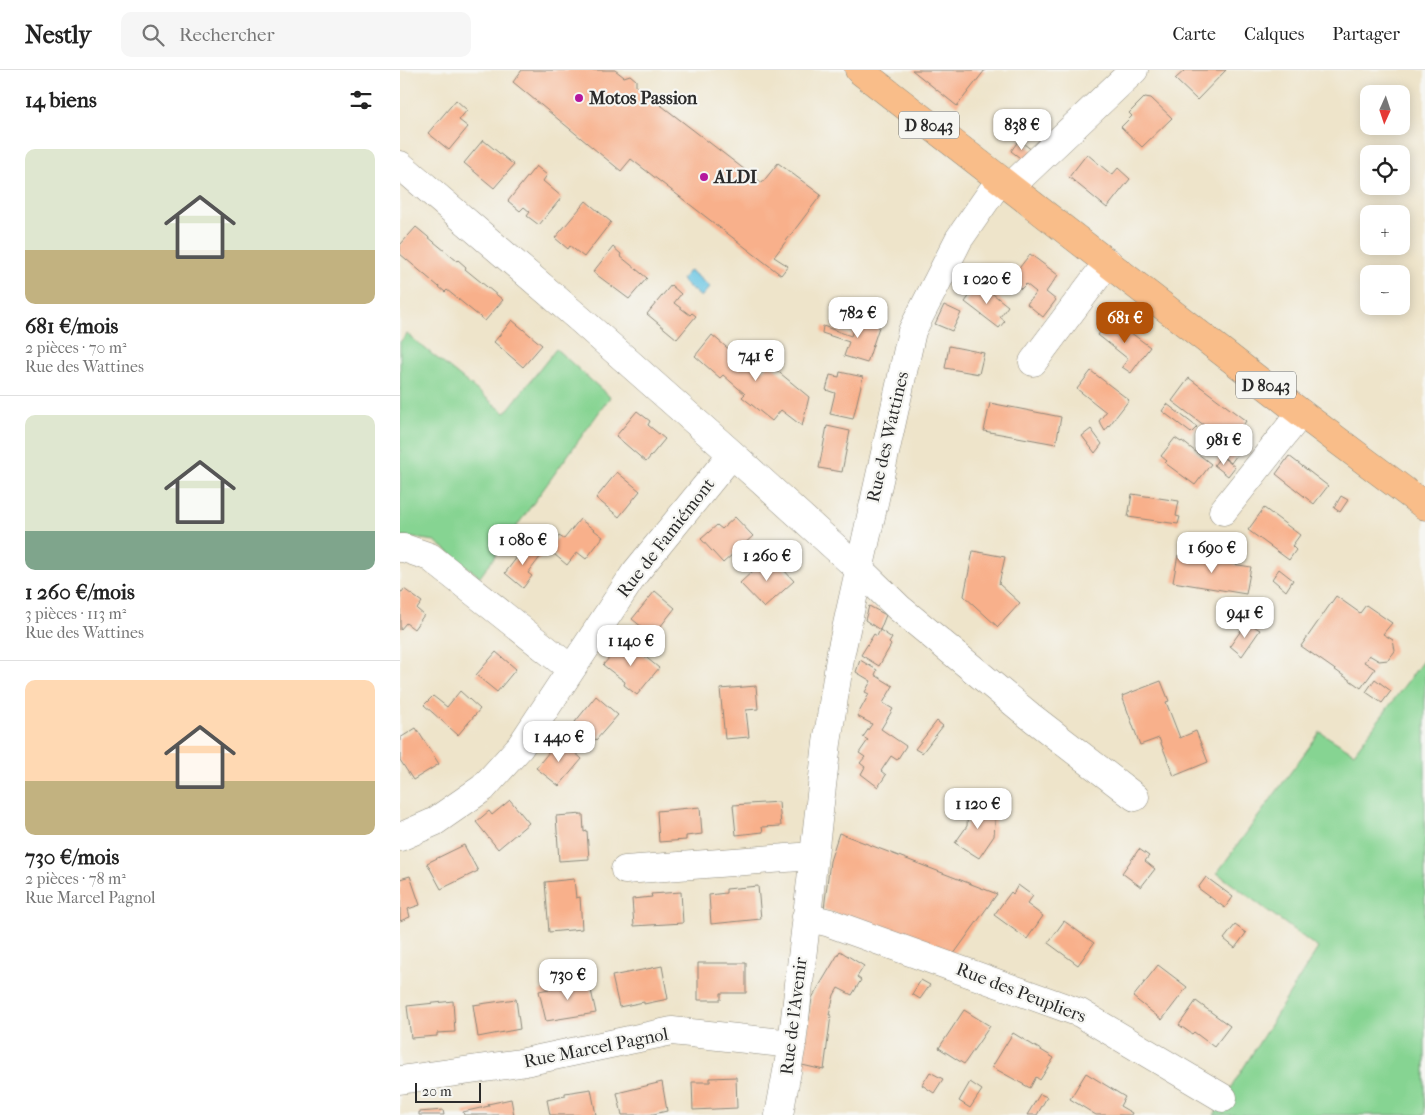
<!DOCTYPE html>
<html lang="fr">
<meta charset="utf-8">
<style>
body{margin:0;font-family:"IM FELL French Canon",serif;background:#f6f6f6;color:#222;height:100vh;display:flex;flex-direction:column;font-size:19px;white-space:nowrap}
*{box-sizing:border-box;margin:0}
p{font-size:16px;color:#767676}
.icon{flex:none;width:28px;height:28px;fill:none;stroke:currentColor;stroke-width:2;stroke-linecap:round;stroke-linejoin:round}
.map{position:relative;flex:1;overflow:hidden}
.panel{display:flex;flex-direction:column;background:#fff;width:400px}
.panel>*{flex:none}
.needle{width:32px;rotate:183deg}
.buttons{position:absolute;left:960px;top:15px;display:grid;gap:10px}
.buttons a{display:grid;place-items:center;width:50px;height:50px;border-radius:10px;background:#fff;box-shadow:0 2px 12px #0003;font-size:25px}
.scale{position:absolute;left:15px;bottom:12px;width:66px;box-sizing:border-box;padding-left:5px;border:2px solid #2b2b2b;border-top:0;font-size:14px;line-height:18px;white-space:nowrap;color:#2b2b2b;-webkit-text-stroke:4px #f6f6f2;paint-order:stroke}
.price{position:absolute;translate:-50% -42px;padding:0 11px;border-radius:10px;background:#fff;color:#222;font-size:16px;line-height:32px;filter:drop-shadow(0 1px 2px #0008)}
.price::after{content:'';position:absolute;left:50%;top:30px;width:15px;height:11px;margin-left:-8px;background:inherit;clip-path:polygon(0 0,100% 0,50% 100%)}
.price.active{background:#b45309;color:#fff}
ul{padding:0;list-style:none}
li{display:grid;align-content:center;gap:10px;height:265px;padding:0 25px}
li+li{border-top:1px solid #e0e0e0}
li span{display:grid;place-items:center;height:155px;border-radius:10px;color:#555}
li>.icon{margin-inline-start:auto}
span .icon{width:90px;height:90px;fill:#fffc;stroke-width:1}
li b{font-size:21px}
h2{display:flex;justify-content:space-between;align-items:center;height:60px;padding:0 25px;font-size:21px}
header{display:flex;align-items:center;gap:30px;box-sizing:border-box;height:70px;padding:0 25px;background:#fff;border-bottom:1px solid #e0e0e0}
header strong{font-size:24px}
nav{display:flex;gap:28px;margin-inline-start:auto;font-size:18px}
.search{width:350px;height:45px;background:#f6f6f6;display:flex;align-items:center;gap:12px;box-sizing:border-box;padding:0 18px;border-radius:10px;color:#767676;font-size:19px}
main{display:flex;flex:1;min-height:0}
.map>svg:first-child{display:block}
</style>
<header>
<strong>Nestly</strong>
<div class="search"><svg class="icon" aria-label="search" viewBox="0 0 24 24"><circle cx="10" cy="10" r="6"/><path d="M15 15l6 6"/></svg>Rechercher</div>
<nav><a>Carte</a><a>Calques</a><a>Partager</a></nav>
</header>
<main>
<section class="panel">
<h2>14 biens<svg class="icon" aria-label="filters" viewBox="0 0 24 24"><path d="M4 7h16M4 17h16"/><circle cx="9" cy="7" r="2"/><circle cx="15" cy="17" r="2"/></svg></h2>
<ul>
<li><span style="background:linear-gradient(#dfe7d0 65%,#c2b280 0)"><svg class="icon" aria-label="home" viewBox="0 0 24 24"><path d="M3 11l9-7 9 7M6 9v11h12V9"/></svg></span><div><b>681 €/mois</b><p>2 pièces · 70 m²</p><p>Rue des Wattines</p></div></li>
<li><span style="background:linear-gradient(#dfe7d0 75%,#7fa58c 0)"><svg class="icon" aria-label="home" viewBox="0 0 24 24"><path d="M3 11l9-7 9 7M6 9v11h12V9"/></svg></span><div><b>1 260 €/mois</b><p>3 pièces · 113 m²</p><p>Rue des Wattines</p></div></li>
<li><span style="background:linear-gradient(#ffd9b3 65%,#c2b280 0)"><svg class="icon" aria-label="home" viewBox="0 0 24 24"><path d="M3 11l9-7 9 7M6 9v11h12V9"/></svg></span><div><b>730 €/mois</b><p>2 pièces · 78 m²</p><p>Rue Marcel Pagnol</p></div></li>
</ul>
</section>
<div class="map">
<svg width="1025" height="1045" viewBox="0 0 1025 1045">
<rect width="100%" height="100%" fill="#f6f6f2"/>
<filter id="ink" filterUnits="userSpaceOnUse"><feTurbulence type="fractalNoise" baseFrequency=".02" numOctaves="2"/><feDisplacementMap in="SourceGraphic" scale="10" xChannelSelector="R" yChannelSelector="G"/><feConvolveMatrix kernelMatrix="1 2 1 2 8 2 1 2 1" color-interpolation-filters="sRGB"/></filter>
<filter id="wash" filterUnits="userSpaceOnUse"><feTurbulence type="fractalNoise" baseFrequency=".0096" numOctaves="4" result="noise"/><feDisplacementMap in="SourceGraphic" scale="20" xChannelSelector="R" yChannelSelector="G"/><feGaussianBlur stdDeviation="1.12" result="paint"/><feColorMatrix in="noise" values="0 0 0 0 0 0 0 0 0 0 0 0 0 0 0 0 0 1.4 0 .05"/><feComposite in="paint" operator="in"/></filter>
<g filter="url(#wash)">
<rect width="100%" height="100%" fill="#eee4ca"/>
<path fill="#86d492" stroke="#58805e" d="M7,264L105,343L156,279L210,327L80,507L35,471L0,466V272Z
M1025,588V1045H814L918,878L817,803L920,662L954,683Z"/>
<path fill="#65c4e3" stroke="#487887" d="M290,200L310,217L301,227L281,210Z"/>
<g id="blocks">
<path fill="#f8b08b" d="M122,0H215L224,7L230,5L236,10V16L362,113L378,93L421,125L374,187L388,196L381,205L231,89L221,101L113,12Z
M512,0H585L557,36Z
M785,0H826L797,30L775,9Z
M745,27L751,28L772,48L742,77L721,57L732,46L729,43Z
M56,30L67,40L59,50L68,57L49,80L28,63Z
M83,70L114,95L94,118L64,93Z
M619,70L633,81L624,91L611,81Z
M687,84L712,105L718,98L730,109L707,138L669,107Z
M136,96L147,105L143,111L162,127L139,155L127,146L130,142L124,137L120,141L108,131Z
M186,131L211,152L184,187L170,176L168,179L155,168Z
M16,157L57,191L58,190L66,197L65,199L103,230L85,251L47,220L45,222L0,184V175Z
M213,177L221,184L220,186L247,208L229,229L193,202Z
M630,184L658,205L646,222L656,230L643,247L627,234L636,222L626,214L621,219L610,210Z
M579,213L608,236L600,247L605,251L599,258L565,232Z
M271,215L281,224L274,233L290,245L292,243L296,246L277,269L247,244Z
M544,235L561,243L552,261L535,254Z
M458,246L480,254L467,293L444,286L449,272L422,263L423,256L451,266Z
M711,248L750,277L731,303L722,297L728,289L698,265Z
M112,250L142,275L123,297L94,272Z
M312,265L338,287L340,284L350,292L352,290L364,301L369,294L409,327L402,356L381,340L372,351L342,327L345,324L323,305L320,308L295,286Z
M549,276L584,283L579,304L545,298Z
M691,301L729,330L705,361L699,351L706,342L677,319Z
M440,302L463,307L453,349L430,344L435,323L426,320L430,305L439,307Z
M789,308L846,351L838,363L847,371L831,393L821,385L824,382L815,375L821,368L772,331Z
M590,333L661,347L656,374L584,361Z
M767,334L797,357L791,363L762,341Z
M237,341L250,351L248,355L265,369L246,392L216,366Z
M427,356L450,361L442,402L419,398Z
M691,359L702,374L695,383L682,366Z
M775,368L781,372L782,371L811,394L795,415L765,393L767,391L761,386Z
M821,386L835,397L828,406L814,395Z
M889,386L928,416L914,434L876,404Z
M217,402L240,421L219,447L196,428Z
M732,424L779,431L776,446L780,447L778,454L728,447Z
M941,426L948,430L940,442L934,438Z
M864,438L900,465L892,476L896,480L889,490L848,460Z
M335,447L353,466L323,493L301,469L317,455L322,459Z
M180,449L203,467L186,489L177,482L167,495L148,479L159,466L164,469Z
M127,474L141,486L128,503L132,506L123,518L105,503Z
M573,481L605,487L599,514L620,533L598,557L564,526Z
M370,485L394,511L364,538L340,513Z
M778,485L851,497L846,524L773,512Z
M879,499L893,510L886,521L872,509Z
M4,519L22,532L17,539L24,545L14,559L6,553L0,560V521L2,522Z
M255,521L275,538L253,566L232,549Z
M936,526L960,543L966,535L992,553L983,564L993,570L995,581L988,590L979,591L969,585L964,592L975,599L961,618L901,576Z
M469,536L486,545L480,560L492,568L489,573L491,575L479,596L461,585L474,564L477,566L480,560L465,550Z
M847,552L860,560L842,586L830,576Z
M225,570L259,598L237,625L224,615L225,612L203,595Z
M96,582L116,599L97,622L76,605Z
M460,590L477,600L475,605L493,616L483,633L493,639L481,659L506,676L497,690L491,686L481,701L486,705L478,717L461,704L465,697L460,693L465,687L459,683L468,670L463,667L472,654L457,646L469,624L465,622L471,611L456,602Z
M975,609L991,621L982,633L966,622Z
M761,611L769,631L766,632L780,668L796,661L808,692L774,706L759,668L740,675L722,626Z
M356,616L358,639L346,640L349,667L325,669L320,619Z
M60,621L80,639L58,665L24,635L33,626L47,637Z
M196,626L218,645L196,670L175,652Z
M537,651L543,656L522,683L515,679Z
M16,658L39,694L13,710L0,690V668Z
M162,671L182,689L159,716L136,698L153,677L155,679Z
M110,730L129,753L98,779L76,752L89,741L92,745Z
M379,732L381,756L362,757L363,762L336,765L333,735Z
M568,735L596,738L594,766L579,788L555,773L567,756Z
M300,737L302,764L286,766V770L259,772L257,741Z
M183,744L184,762L187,761L189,789L159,791L156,746Z
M439,763L597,824L551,888L424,839L430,791Z
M64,775L78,801L41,819L27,793Z
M739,779L749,786L745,791L755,799L741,817L722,803Z
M10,806L20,835L8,839L10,847L0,851V809Z
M806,807L833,827L825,838L798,818Z
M174,809L176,828L180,827L182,859L149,862L145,812Z
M618,815L633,826L627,834L643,846L627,869L594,845L611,822L613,824Z
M358,816L361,849L311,854L309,825L326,823V819Z
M281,822L283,853L234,856L232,829L252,827L251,824Z
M664,851L694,873L678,895L648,873Z
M835,855L846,863L835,878L824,869Z
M440,881L464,896L457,907L461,910L452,925L438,918L434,925L429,945H431L424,1000L402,995L412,928Z
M298,893H346V923H321V930H298Z
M758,895L787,917L762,950L733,927Z
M262,896L268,929L244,934V932L219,937L212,906Z
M521,910L530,915L520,929L512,924Z
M189,911L196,943L146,951L139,921Z
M116,929L120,959L78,967L73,935Z
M53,931L55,962L37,963V966L11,968L7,936Z
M796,931L830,956L814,977L794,962L792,964L779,955Z
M564,940L590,956L564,994L539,978Z
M613,963L654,988L640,1010L636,1007L630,1018L592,997Z
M530,1002L543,1009L534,1023L522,1015Z
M686,1003L725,1027L720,1036L732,1043L731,1045H696L670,1029Z
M336,1007L337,1038L293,1040L292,1012H310V1008Z
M262,1012L267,1041L249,1045H222L217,1023Z
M570,1012L582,1020L570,1038L559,1031Z
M191,1019L196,1045H150L147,1030L165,1026V1023Z
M640,1024L647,1027L637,1045H627Z
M111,1029L114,1045H64L63,1042L89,1036L88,1034Z
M43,1040L44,1045H19V1042Z"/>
</g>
</g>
<g filter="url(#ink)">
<use href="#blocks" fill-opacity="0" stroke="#8c887a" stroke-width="1"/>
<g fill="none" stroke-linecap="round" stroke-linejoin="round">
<g stroke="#8c887a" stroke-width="29">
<path id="minor" d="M0,95L182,251L332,384L459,499L499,538L630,646L735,727
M610,117L734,0
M633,292L708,192
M823,441L901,343
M0,478H4L30,487L171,599
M0,767L34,752L83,718L120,677L235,503L332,384
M225,800L413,786
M406,847L430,853L680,943L823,1028
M0,1010L120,993L272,961L392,974
M379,1045L392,974L427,673L441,582L512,261L559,169L600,110"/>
</g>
<g stroke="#8c887a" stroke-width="29">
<path id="major" d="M459,0L901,343L1025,436"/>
</g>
<use href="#minor" stroke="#fff" stroke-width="28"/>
<use href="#major" stroke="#f9bd89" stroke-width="28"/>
</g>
</g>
<g fill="#b5179e" stroke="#f6f6f2" stroke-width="2">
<circle cx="179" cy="28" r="5"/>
<circle cx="304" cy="107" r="5"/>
</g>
<g text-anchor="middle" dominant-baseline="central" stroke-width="4.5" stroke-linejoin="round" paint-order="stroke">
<g fill="#f6f6f2" stroke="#686867" stroke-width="1">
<rect x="499" y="41.5" width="60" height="27" rx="4"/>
<rect x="836" y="301.5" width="60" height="27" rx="4"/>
</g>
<g font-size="16" font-weight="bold" fill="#2b2b2b">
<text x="529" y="55">D 8043</text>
<text x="866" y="315">D 8043</text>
</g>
<g font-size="18" font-weight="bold" fill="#2b2b2b" stroke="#f6f6f2" text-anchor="start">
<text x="189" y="28">Motos Passion</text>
<text x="314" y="107">ALDI</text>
</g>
<g font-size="18" fill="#2b2b2b" stroke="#f6f6f2">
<text transform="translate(488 367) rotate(-77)">Rue des Wattines</text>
<text transform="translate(266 468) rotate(-52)">Rue de Famiémont</text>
<text transform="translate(621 923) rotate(21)">Rue des Peupliers</text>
<text transform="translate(394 946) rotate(-83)">Rue de l'Avenir</text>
<text transform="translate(196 978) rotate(-11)">Rue Marcel Pagnol</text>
</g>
</g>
</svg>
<div class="buttons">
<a><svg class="needle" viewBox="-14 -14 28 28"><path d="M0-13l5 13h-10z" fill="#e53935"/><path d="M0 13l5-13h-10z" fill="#767676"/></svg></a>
<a><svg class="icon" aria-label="locate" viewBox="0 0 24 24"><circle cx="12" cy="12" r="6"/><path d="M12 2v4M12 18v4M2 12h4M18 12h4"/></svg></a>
<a>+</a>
<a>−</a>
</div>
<div class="scale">20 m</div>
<b class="price" style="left:622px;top:81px">838 €</b>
<b class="price" style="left:587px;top:235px">1 020 €</b>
<b class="price" style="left:458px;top:269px">782 €</b>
<b class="price active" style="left:725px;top:274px">681 €</b>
<b class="price" style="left:356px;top:312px">741 €</b>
<b class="price" style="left:824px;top:396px">981 €</b>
<b class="price" style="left:123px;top:496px">1 080 €</b>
<b class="price" style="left:812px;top:504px">1 690 €</b>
<b class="price" style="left:367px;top:512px">1 260 €</b>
<b class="price" style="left:845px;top:569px">941 €</b>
<b class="price" style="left:231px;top:597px">1 140 €</b>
<b class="price" style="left:159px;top:693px">1 440 €</b>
<b class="price" style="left:578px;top:760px">1 120 €</b>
<b class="price" style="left:168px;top:931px">730 €</b>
</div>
</main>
